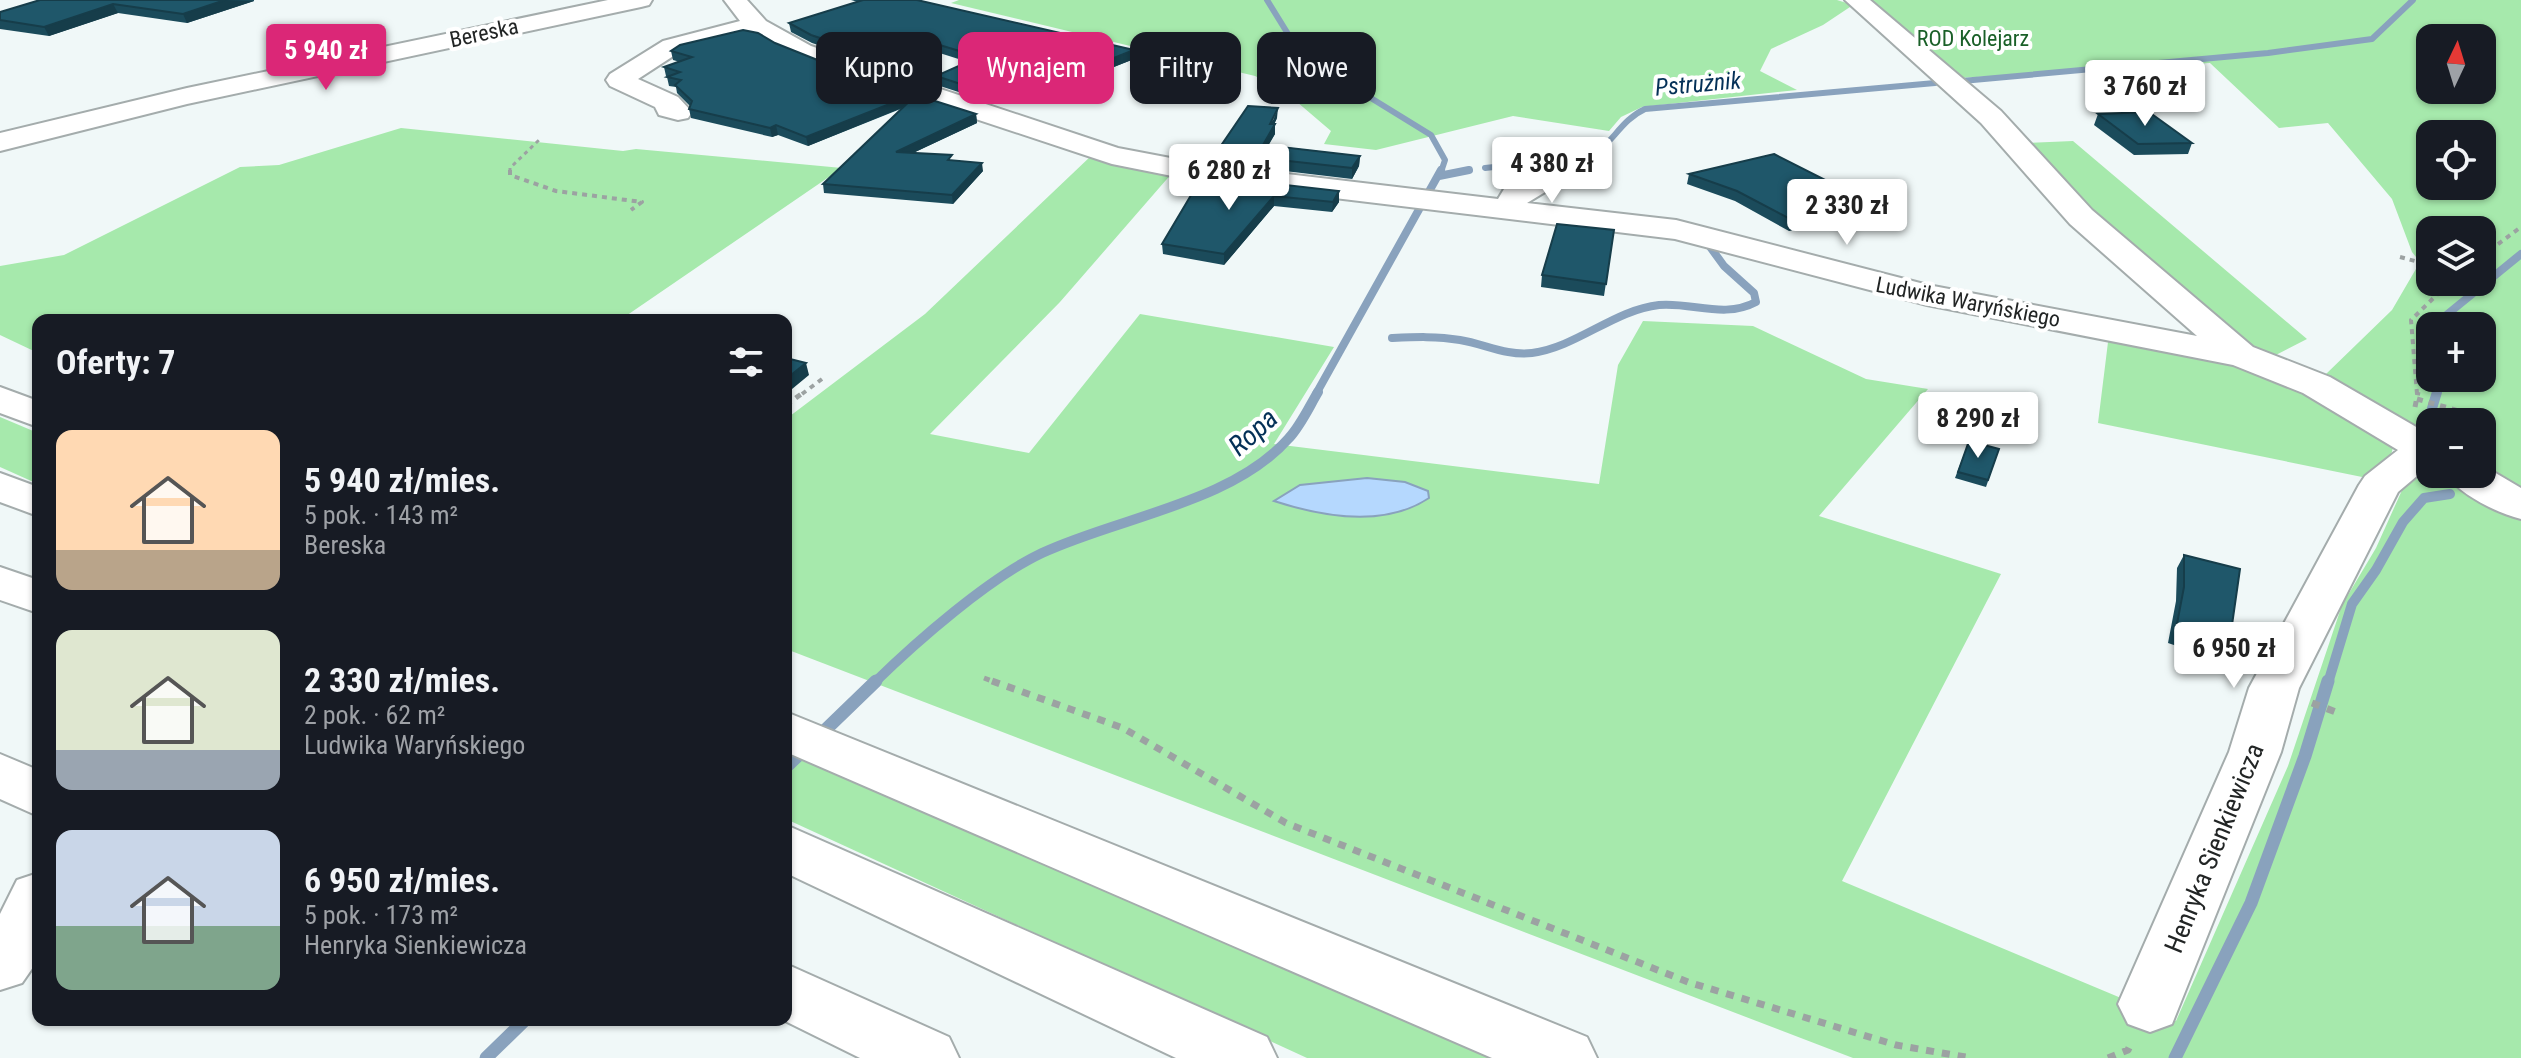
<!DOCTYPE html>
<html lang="pl">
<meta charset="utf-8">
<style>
body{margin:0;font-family:"Roboto Condensed",sans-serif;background:#20242c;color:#f1f3f6;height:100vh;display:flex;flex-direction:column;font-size:30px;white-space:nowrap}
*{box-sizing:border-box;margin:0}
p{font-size:26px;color:#9ea1a6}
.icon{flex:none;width:44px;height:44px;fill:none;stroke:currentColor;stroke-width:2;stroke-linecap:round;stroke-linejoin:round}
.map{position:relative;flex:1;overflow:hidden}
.panel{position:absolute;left:32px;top:314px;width:760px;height:712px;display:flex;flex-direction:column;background:#171b24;border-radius:16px;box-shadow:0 2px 6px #0004}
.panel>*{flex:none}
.guide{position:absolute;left:816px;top:32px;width:760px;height:72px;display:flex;gap:16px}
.needle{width:52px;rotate:4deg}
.controls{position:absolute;left:2416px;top:24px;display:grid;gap:16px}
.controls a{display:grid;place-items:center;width:80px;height:80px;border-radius:16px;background:#171b24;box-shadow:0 2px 6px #0004;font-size:40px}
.price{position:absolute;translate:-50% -68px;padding:0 18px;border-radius:8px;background:#fff;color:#222;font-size:26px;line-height:52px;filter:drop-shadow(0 2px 4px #0008)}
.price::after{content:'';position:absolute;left:50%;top:48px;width:24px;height:18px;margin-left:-12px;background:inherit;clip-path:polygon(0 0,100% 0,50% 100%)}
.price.current{background:#db2777;color:#fff}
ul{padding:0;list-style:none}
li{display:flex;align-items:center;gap:24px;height:200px;padding:0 24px}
li span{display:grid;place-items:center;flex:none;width:224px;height:160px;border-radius:16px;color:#555}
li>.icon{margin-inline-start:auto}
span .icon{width:96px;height:96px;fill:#fffc;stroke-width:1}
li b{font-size:34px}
h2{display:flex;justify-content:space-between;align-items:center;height:96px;padding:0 24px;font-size:34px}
.chip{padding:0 28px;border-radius:16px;background:#171b24;box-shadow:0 2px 6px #0004;font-size:28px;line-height:72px}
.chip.current{background:#db2777;color:#fff}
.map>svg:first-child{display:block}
</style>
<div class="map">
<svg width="2521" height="1058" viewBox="0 0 2521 1058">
<rect width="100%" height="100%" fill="#f0f8f8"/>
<path fill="#a6e9ac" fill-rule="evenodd" d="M959,0H1837L1853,5L1823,25L1771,49L1760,71L1797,90L1642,107L1621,117L1609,131L1513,116L1376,150L1324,144L1331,131L1283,90L1255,76L951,3Z
M1869,0H2521V494L2482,474V422H2430V443L2325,375L2392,310L2420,262L2412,252L2392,199L2328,123L2279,128L2210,63L1960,78ZM2430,38H2482V90H2430ZM2430,134H2482V186H2430ZM2430,230H2482V282H2430ZM2430,326H2482V378H2430Z
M401,128L623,151L636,149L842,168L620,320H38V353L0,335V266L64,255L240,167L279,165Z
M2073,141L2307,339L2272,357L2229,332L2086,211L2027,143Z
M1092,155L1173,172L1060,302L930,434L1029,453L1140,314L1334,347L1274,444L1599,484L1618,365L1643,321L1753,326L1866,379L1928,389L1819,516L2001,574L1842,881L2176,1021L2288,766L2342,605L2376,548L2403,488L2430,470V474H2439L2521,517V1058H1853L786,649V419L925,314Z
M2109,334L2257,365L2394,444L2391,455L2367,478L2098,423Z
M0,417L38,433V484L0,467Z
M786,751L1504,1058H1307L786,819Z"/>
<path fill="#b5d8fe" stroke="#89a2bd" stroke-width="2" d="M1367,478L1405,482L1428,491L1429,498C1384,528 1323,517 1274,501L1300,485Z"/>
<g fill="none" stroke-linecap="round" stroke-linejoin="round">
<path stroke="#89a2bd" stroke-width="6" d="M1267,0L1301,55L1431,135L1445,160L1441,172
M1962,81L2268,53L2372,39L2413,0
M1485,168L1592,156C1613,143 1621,120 1645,109L1935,83
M1461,172L1469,170"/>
<path stroke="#89a2bd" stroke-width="8" d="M1439,176L1469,170
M2433,326L2521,254
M1392,338C1415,337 1437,336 1460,340C1485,344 1506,356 1532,353C1577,347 1614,310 1659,305C1693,302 1724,319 1756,302L1754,293L1724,266L1708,244
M2436,378L2437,394
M1316,394L1441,170"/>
<path stroke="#89a2bd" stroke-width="10" d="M2430,432L2426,428L2437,392
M874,683C917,641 989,578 1042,553C1119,517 1232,503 1289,438C1301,425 1309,407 1318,392
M2328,683L2352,604L2376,570L2403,522L2424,498L2450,494"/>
<path stroke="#89a2bd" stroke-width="13" d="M817,738L876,681
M786,767L805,749
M486,1058L525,1020
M2175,1058L2251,903L2305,756L2328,681"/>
<g stroke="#a4acac" stroke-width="4">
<path id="minor" d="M608,0H652L649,5L641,7L187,104L0,151V133L187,88Z
M724,0H747L766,21L811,46L1118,148L1202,164L1498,199L1504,189L1563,160L1573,163L1578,169L1573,175L1527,203L1676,220L1928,285L2197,336L2070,224L1981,123L1845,0H1870L2001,111L2092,210L2253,347L2330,377L2430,435V465L2398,492L2299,688L2281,752L2172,1024L2150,1032L2128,1024L2118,1004L2229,752L2249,688L2359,485L2365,476L2398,450L2303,393L2233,365L1927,305L1675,239L1202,182L1112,164L843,75L778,49L752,33L681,51L638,79L678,97L692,112L688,118L678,120L659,115L655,107L610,86L606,80L610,74L663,41L740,21Z
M2482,465L2521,488V519C2497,513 2460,495 2446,474H2482Z
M0,567L38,580V613L0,600Z
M0,754L38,770V816L0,799Z
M38,873V960L22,983L0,990V914L17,880Z
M786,964L949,1037L959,1058H860L783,1020H786Z"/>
</g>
<g stroke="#a4acac" stroke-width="4">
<path id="highway" d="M0,387L38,401V427L0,413Z
M0,473L38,487V516L0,502Z
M786,712L1587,1037L1597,1058H1492L786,752Z
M786,825L1267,1037L1277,1058H1176L786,873Z"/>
</g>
<path stroke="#9ca2a2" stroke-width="3" stroke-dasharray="4 4" stroke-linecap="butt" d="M510,172V168L539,140"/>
<path stroke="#9ca2a2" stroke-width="4" stroke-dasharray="5 5" stroke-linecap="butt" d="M510,170V175L556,191L642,202L631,210
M2482,256L2521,227
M2400,257L2430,265
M802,394L826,376
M2417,394L2411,320L2450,282"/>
<path stroke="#9ca2a2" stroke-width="5" stroke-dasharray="6 6" stroke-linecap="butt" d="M2417,399L2494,421
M786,405L804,392
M2415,407L2418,392
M984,678L997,683"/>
<path stroke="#9ca2a2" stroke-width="7" stroke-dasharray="8 8" stroke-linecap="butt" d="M992,681L1123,728L1286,823L1688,982L1896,1045L1971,1058
M2312,703L2336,712
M2108,1058L2128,1050L2132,1041"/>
<use href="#minor" fill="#fff" fill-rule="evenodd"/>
<use href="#highway" fill="#fff" fill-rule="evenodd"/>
</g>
<path fill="#1b4b5b" d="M40,0H254V1L187,23L118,13L49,36L0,29V12Z
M851,0H918L1134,50V59L1081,80L1044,68L980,99L937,85L936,76L968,62L908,43L864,60L812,43L791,32L789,23L858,2Z
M775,43L840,69L915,94V96L976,114L977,123L913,153L953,161L983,171L953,204L824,193L823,184L903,108L808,146L778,135L772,137L691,118L689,109L690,106L677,93L676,87L669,86L667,77H668L666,76L664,67L680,62L673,60L671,51Z
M2098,114L2192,143L2188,154L2134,155L2094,125Z
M1277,118L1274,124L1275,134L1268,145L1360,156L1359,166L1352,179L1217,163L1216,153Z
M1689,174L1829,182L1865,209L1789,231L1735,201L1687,184Z
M1200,180L1339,202L1332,212L1274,206L1224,265L1163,254L1162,244Z
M1614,230L1604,296L1541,287L1542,275Z
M1969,441L1999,449L1986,487L1955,478Z
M2184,555L2229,646L2221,661L2168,643L2176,601L2177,568Z"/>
<path fill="#163d4a" d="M225,0L254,1L187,23L183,14Z
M113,4L118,13L49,36L44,27Z
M907,35L908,43L864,60L862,52Z
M1134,50V59L1081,80V71Z
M1044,59V68L980,99L979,90Z
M915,94L916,102L808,146L806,137Z
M1278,108L1277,118L1273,127L1275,124V134L1263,155V145Z
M976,114L977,123L898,160L896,152Z
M776,125L778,135L772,137L770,128Z
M1360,156L1359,166L1352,179V168Z
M982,163L983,171L953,204L952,195Z
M1339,191V202L1332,212L1333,202Z
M1274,196V206L1224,265V254Z
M1868,198L1865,209L1789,231L1792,220Z
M806,363L809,375L786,394V379Z"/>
<path fill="#1f576a" stroke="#163d4a" stroke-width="2" d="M40,0H225L183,14L113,4L44,27L0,20V12Z
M863,0H917L1134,50L1081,71L1044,59L979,90L936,76L979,57L907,35L862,52L811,35L789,23Z
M743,30L758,33L775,43L840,69L915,94L806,137L776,125L770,128L689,109L692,101L675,85L681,80L667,77L680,72L664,67L692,57L671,51L680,45Z
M916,95L976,114L896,152L952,155L948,160L982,163L952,195L823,184Z
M1248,106L1278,108L1270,124H1275L1263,145L1360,156L1352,168L1216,153Z
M2149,112L2192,143L2138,144L2098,114Z
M1774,154L1829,182L1833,181L1868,198L1792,220L1737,191L1689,174Z
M1231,179L1339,191L1333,202L1274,196L1224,254L1162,244L1200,180L1231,182Z
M1557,224L1614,230L1606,284L1542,275Z
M786,358L806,363L786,379Z
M1969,441L1999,449L1988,480L1958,472Z
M2184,555L2240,569L2229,646L2176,629L2184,587Z"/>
<g text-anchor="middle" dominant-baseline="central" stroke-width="8" stroke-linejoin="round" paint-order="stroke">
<g font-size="22" fill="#222525" stroke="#fff">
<text transform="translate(484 33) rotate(-12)">Bereska</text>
<text transform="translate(1968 302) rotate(11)">Ludwika Waryńskiego</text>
</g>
<g font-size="22" fill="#1a6028" stroke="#fff">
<text x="1973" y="38">ROD Kolejarz</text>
</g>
<g font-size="24" font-style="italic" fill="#043057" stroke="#fff">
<text transform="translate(1698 84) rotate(-5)">Pstrużnik</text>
</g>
<g font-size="26" fill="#222525" stroke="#fff">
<text transform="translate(2214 848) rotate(-68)">Henryka Sienkiewicza</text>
</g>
<g font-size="28" font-style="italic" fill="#043057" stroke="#fff">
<text transform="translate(1253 432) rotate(-42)">Ropa</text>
</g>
</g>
</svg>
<div class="controls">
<a><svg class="needle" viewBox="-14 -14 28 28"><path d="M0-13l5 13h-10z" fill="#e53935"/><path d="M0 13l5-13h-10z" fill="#9ea1a6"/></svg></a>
<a><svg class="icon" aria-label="locate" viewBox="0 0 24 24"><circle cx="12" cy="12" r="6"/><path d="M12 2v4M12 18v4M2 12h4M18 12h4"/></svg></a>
<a><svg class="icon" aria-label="layers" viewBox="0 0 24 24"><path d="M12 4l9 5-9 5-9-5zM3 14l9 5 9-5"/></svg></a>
<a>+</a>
<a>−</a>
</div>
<b class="price current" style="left:326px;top:92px">5 940 zł</b>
<b class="price" style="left:2145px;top:128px">3 760 zł</b>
<b class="price" style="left:1552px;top:205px">4 380 zł</b>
<b class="price" style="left:1229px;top:212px">6 280 zł</b>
<b class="price" style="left:1847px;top:247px">2 330 zł</b>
<b class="price" style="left:1978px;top:460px">8 290 zł</b>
<b class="price" style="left:2234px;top:690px">6 950 zł</b>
<div class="guide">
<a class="chip">Kupno</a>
<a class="chip current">Wynajem</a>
<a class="chip">Filtry</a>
<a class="chip">Nowe</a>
</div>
<section class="panel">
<h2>Oferty: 7<svg class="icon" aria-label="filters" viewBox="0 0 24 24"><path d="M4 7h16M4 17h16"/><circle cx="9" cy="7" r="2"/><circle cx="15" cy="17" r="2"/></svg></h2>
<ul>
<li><span style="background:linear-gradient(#ffd9b3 75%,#b9a48a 0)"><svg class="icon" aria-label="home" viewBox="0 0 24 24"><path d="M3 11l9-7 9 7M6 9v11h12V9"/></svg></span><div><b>5 940 zł/mies.</b><p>5 pok. · 143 m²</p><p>Bereska</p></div></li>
<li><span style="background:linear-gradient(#dfe7d0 75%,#9aa5b1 0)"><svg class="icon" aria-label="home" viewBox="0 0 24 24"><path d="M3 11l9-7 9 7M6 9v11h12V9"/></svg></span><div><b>2 330 zł/mies.</b><p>2 pok. · 62 m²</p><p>Ludwika Waryńskiego</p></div></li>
<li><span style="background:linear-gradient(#c9d6e8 60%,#7fa58c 0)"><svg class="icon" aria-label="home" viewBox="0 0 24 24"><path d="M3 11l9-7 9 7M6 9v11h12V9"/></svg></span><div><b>6 950 zł/mies.</b><p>5 pok. · 173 m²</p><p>Henryka Sienkiewicza</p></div></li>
</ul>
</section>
</div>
